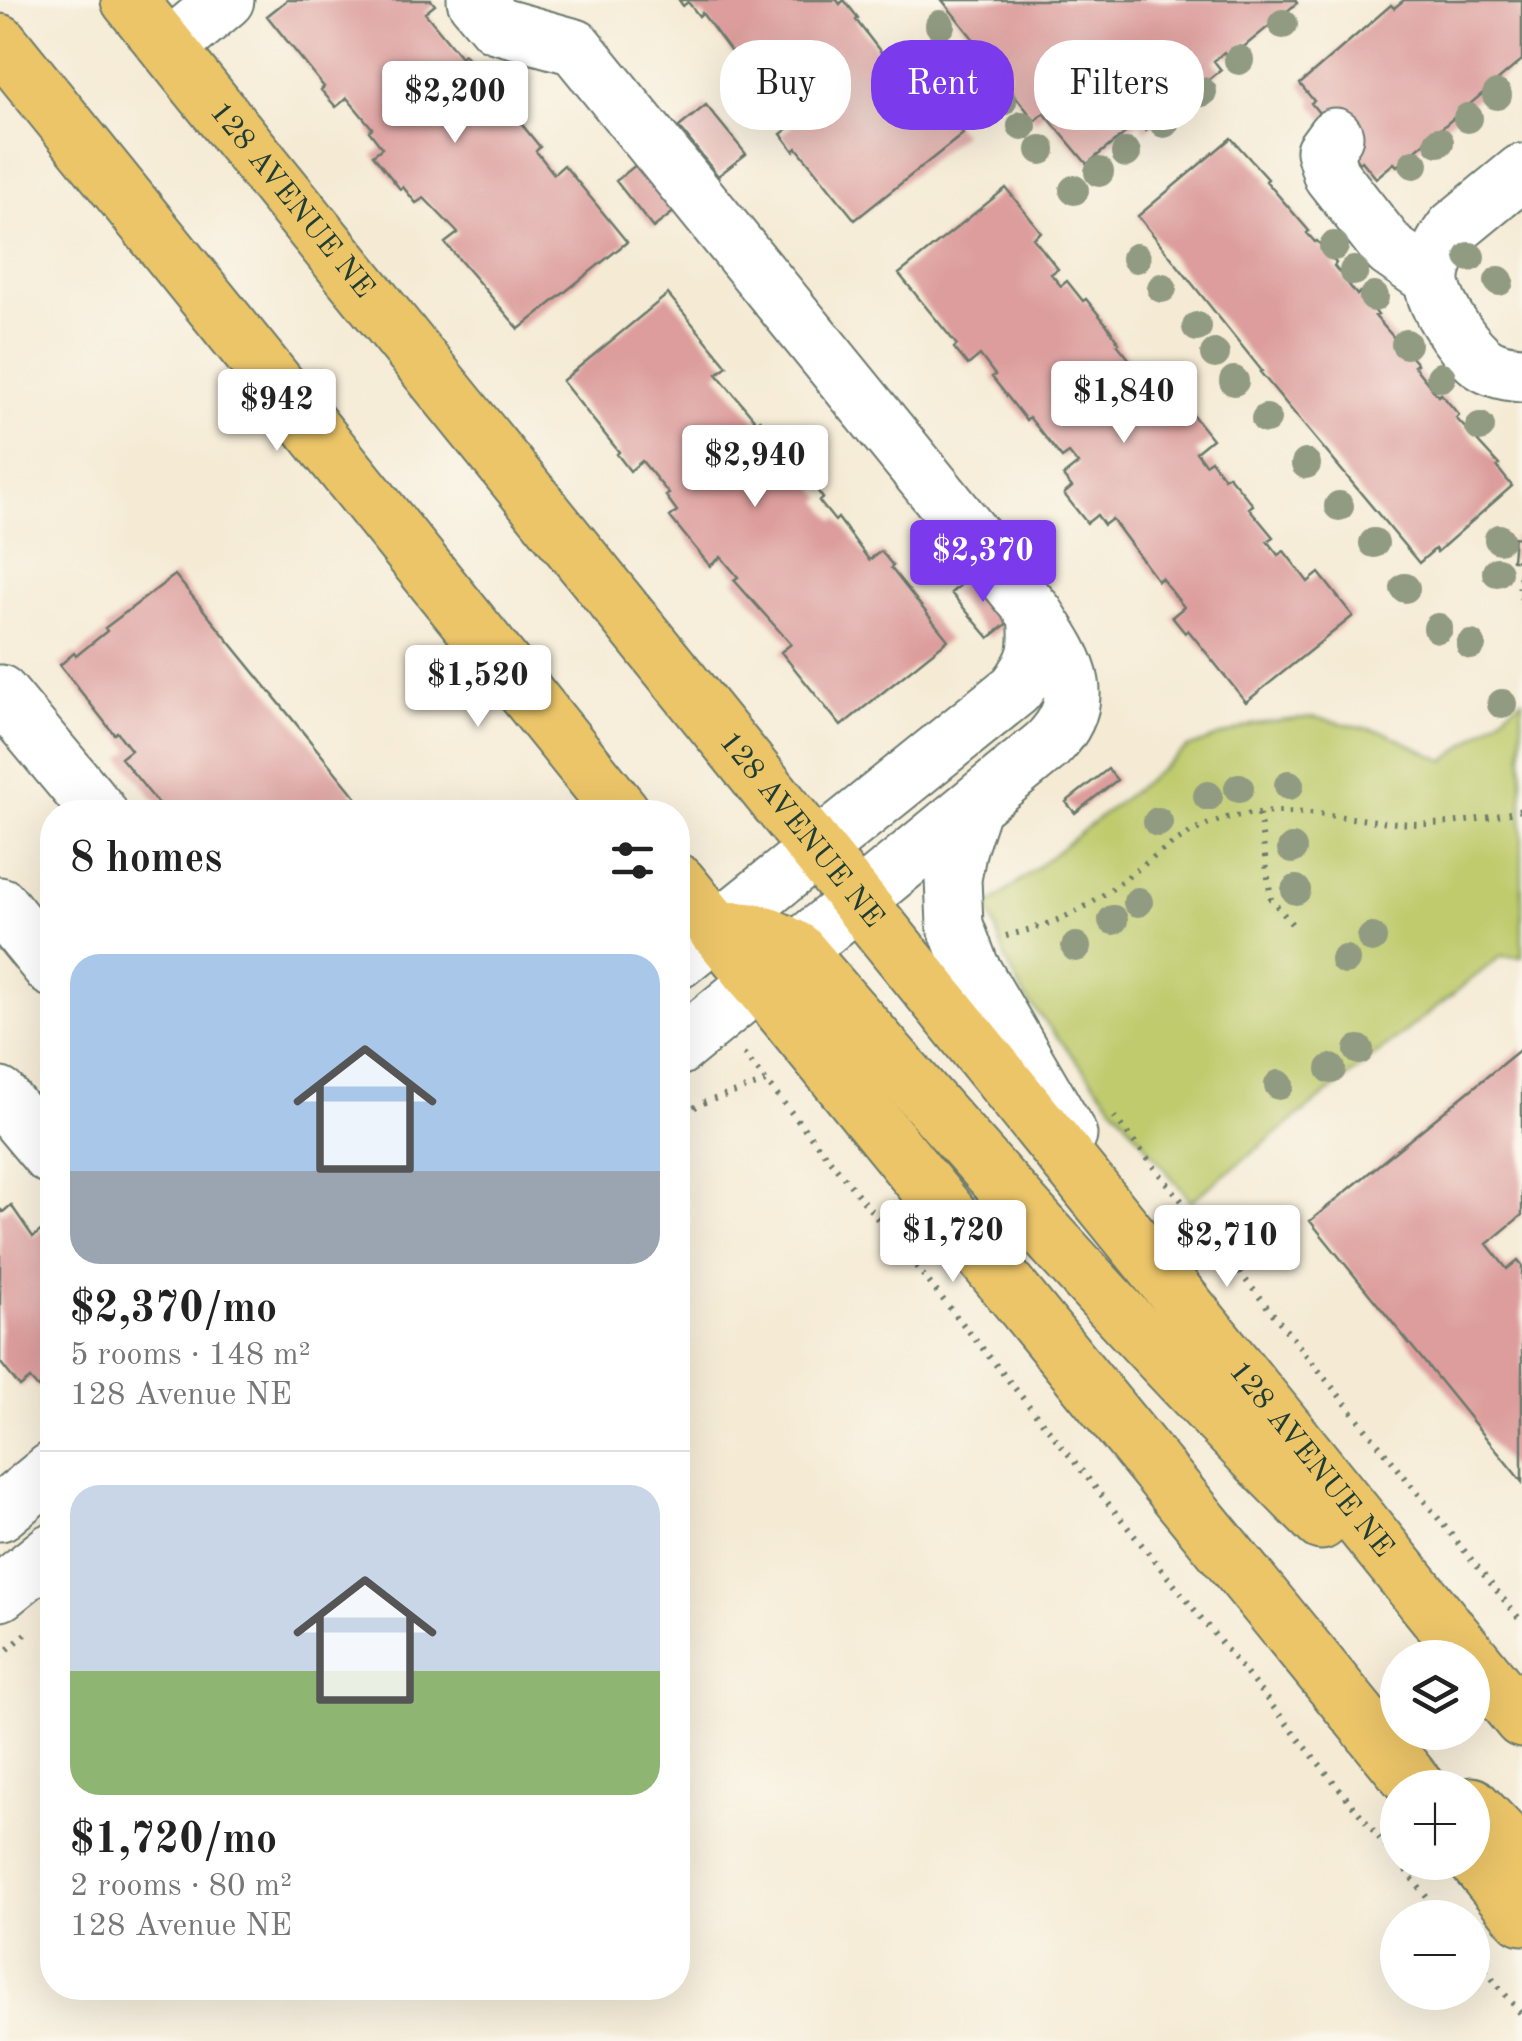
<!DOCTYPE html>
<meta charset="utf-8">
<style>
body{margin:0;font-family:"Old Standard TT",serif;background:#f6f6f6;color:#222;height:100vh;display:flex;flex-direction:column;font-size:38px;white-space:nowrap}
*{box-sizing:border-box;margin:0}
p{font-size:32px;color:#767676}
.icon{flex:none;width:55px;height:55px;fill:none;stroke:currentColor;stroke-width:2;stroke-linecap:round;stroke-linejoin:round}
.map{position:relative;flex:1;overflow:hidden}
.drawer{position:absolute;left:40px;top:800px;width:650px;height:1200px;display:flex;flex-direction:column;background:#fff;border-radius:40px;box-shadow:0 10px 40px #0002}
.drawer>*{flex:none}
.guide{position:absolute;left:720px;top:40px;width:650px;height:90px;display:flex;gap:20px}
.buttons{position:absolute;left:1380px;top:1640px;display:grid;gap:20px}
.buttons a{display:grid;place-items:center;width:110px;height:110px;border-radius:50%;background:#fff;box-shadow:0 10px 40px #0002;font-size:50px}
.price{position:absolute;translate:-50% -85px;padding:0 22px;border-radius:10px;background:#fff;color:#222;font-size:32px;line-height:65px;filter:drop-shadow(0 2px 5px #0008)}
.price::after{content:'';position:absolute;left:50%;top:60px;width:30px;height:22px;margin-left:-15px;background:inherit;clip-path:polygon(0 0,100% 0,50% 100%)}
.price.selected{background:#7c3aed;color:#fff}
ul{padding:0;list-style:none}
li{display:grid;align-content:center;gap:20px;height:530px;padding:0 30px}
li+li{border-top:2px solid #e0e0e0}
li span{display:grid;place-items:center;height:310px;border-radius:30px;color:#555}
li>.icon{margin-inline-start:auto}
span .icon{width:180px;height:180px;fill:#fffc;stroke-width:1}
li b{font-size:42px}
h2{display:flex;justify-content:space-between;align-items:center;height:120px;padding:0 30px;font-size:42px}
.tag{padding:0 35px;border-radius:40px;background:#fff;box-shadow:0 10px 40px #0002;font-size:35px;line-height:90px}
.tag.selected{background:#7c3aed;color:#fff}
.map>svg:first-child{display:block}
</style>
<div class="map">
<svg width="1522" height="2041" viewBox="0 0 1522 2041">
<rect width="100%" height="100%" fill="#fbf7ec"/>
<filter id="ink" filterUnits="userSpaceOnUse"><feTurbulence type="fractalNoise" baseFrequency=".01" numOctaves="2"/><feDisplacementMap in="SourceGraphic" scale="20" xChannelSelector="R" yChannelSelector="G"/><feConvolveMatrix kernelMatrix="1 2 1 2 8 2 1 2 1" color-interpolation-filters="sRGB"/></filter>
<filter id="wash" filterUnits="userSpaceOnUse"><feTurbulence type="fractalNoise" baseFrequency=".0048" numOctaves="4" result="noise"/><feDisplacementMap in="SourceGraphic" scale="40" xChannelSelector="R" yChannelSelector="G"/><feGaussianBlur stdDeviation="2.25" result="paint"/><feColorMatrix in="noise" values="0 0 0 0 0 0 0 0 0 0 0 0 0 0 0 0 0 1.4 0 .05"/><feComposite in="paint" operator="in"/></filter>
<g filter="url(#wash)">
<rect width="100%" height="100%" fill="#f5ebd5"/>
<path fill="#bfcb6d" stroke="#6f8450" stroke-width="2.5" d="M1522,699V957L1501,956L1191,1201L1024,996L1006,960L988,906L1187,748L1254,724L1313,717L1384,732L1445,761Z"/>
<g id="blocks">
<path fill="#dc9d9c" d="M287,0H431L435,5L425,13L461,57L464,54L477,70L480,67L488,76L499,67L523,98L514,105L523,117L519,121L540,147L536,151L554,174L564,165L627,242L519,329L445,243L458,233L424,198L416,203L403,187L400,189L373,155L382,148L369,131L372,128L347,98L336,107L321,90L324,87L267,16Z
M679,0H837L840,4L844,0L858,18L856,20L890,64L899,57L963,134L855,220L797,148L794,151L781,134L793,125L766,92L763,95L702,13L699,16L688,2L683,6Z
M942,0H1295L1297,3L1229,59L1224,52L1214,61L1221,70L1146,131L1139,122L1087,164L1044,113L1035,121L1002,79L1010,72L1002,62L996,67Z
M1404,0H1522V60L1397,166L1394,163L1376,178L1362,161L1359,163L1311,103L1314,101L1300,84L1391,5L1394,8Z
M706,105L746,154L718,176L679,127Z
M1231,138L1268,179L1266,181L1309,231L1307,233L1315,242L1317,241L1336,263L1334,266L1357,295L1360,292L1378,315L1375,316L1417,364L1414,366L1438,396L1441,394L1459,415L1456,418L1499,465L1497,467L1512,486L1437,552L1435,549L1419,563L1260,372L1262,371L1138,216Z
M642,160L680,207L653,228L616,181Z
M1006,188L1041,232L1033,238L1058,269L1051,274L1061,286L1067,281L1083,301L1086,299L1107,325L1119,343L1117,344L1151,386L1145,390L1155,402L1172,389L1212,439L1196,452L1205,464L1211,460L1224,478L1228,475L1253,505L1249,508L1273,537L1267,541L1278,555L1284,551L1308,582L1319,573L1353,616L1246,702L1188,630L1185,633L1172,617L1184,607L1161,578L1158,581L1112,519L1104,525L1097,515L1087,523L1064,494L1072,487L1063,476L1078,464L1069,453L1062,458L1029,417L1026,420L992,377L995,375L980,355L968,365L954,348L957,345L899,274Z
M668,294L727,366L717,374L757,422L760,420L771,433L775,429L785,442L795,433L818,462L808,470L817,480L812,484L823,498L819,501L835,521L838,518L869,560L881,551L893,566L891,568L948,640L841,726L781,652L791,644L734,580L738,577L721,557L710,566L670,517L677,511L666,496L669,494L642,461L630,471L617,454L619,452L562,381Z
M1514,537L1522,538V561L1512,560Z
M977,571L1015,617L989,638L951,593Z
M175,575L368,812H165L121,758L131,750L117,732L114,734L60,665L74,653L76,656L107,631L105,628Z
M1108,769L1117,780L1075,813L1066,802Z
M1522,1048V1215L1487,1244L1507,1269L1518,1260L1522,1265V1482L1310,1221Z
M11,1205L33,1237L52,1222V1376L38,1388L30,1379L20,1387L0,1362V1209L3,1212Z"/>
</g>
</g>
<g filter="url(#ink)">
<use href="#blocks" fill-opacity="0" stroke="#6a7a6c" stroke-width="2.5"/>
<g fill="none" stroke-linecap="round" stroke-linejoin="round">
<g stroke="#6a7a6c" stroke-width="59">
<path id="minor" d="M475,0L496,25L575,47L1036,614C1066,661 1094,698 1047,745L678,1048
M169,48L226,0
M1335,136L1324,151L1331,175L1390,250L1432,279
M1522,172L1454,228C1444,241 1433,261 1432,278C1431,302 1461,343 1478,359C1490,370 1507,373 1522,374
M0,693L99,812
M973,806L959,848L953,879L955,925L971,967L1069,1135
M0,905L52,969
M678,961L1016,689C1038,660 1039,649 1036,614
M0,1096L50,1156L52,1154
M0,1513L52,1470
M0,1593L52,1551"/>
</g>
<g stroke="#6a7a6c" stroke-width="59">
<g id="major">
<path id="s1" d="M129,0L1471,1658"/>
<path d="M0,42L622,812"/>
<path d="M678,882L1418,1788"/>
<path d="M716,930C753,928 765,932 797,950C966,1146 1138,1340 1321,1522"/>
<path d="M1472,1659L1522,1720"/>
<path d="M1472,1805L1522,1857"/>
<path d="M1472,1856L1522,1917"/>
</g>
</g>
<path stroke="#6a7a6c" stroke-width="6" stroke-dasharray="2.5 8" stroke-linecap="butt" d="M1522,555L1519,595L1522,598
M1259,814L1271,899L1296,929
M1006,936C1036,928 1065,920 1091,903C1140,872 1182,824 1241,815C1308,805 1360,824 1424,824C1456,824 1490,818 1522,810
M744,1054L1398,1861
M1114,1117L1522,1622
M678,1121L699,1104L766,1082
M0,1656L26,1634
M1399,1862L1443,1918
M1472,1954L1522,2015"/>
<use href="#minor" stroke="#fff" stroke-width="55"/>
<use href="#major" stroke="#ecc569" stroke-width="55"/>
</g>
<g fill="#919b82">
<circle cx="1283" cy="24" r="15"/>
<circle cx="940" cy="25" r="15"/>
<circle cx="1239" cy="60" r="15"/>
<circle cx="980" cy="75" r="15"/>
<circle cx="1202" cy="92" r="15"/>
<circle cx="1497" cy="95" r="15"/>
<circle cx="1002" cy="101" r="15"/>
<circle cx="1468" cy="118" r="15"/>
<circle cx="1164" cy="123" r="15"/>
<circle cx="1022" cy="126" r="15"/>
<circle cx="1439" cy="142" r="15"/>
<circle cx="1041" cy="150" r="15"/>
<circle cx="1126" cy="153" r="15"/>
<circle cx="1414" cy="164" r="15"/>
<circle cx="1099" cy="172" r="15"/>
<circle cx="1074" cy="190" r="15"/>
<circle cx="1334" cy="246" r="15"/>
<circle cx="1470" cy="257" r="15"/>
<circle cx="1136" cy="258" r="15"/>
<circle cx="1354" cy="271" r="15"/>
<circle cx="1499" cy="281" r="15"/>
<circle cx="1162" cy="288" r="15"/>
<circle cx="1374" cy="297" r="15"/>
<circle cx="1197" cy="327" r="15"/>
<circle cx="1406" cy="344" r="15"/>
<circle cx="1215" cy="354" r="15"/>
<circle cx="1441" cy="377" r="15"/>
<circle cx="1234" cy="381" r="15"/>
<circle cx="1266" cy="419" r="15"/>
<circle cx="1480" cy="427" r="15"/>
<circle cx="1306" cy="464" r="15"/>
<circle cx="1339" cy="506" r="15"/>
<circle cx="1499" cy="539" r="15"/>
<circle cx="1374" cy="543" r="15"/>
<circle cx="1497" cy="572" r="15"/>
<circle cx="1405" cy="588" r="15"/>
<circle cx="1438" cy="628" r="15"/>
<circle cx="1471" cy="645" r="15"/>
<circle cx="1502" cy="704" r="15"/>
<circle cx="1289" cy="785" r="15"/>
<circle cx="1239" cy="788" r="15"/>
<circle cx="1208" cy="796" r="15"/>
<circle cx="1158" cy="822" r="15"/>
<circle cx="1292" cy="849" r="15"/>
<circle cx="1296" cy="890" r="15"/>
<circle cx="1138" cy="902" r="15"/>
<circle cx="1113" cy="920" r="15"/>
<circle cx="1372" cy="938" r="15"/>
<circle cx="1076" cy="947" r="15"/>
<circle cx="1345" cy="960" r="15"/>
<circle cx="1359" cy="1050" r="15"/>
<circle cx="1331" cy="1069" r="15"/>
<circle cx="1279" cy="1085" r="15"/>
</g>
</g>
<g text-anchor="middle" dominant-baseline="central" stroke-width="10" stroke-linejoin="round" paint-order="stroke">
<g font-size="30" fill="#1f3d34" stroke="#fbf7ec">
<text stroke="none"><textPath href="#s1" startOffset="258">128 AVENUE NE</textPath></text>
<text stroke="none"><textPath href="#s1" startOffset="1068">128 AVENUE NE</textPath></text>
<text stroke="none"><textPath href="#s1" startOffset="1878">128 AVENUE NE</textPath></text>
</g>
</g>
</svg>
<div class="buttons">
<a><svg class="icon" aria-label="layers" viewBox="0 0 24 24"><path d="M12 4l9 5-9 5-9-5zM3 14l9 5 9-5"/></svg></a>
<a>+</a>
<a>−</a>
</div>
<b class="price" style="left:455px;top:146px">$2,200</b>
<b class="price" style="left:1124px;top:446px">$1,840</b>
<b class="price" style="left:277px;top:454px">$942</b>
<b class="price" style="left:755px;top:510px">$2,940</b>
<b class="price selected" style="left:983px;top:605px">$2,370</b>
<b class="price" style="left:478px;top:730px">$1,520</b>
<b class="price" style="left:953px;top:1285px">$1,720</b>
<b class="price" style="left:1227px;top:1290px">$2,710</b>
<div class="guide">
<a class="tag">Buy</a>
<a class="tag selected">Rent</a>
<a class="tag">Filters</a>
</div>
<section class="drawer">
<h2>8 homes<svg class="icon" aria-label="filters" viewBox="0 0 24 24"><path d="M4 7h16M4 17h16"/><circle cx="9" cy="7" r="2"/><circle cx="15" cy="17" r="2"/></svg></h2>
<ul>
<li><span style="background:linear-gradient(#a9c7e8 70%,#9aa5b1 0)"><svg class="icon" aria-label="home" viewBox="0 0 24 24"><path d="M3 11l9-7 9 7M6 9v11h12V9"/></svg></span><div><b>$2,370/mo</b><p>5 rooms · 148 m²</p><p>128 Avenue NE</p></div></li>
<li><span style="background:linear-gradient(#c9d6e8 60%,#8fb573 0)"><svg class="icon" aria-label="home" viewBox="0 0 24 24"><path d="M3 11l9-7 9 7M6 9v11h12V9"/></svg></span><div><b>$1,720/mo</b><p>2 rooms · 80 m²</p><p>128 Avenue NE</p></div></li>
</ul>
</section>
</div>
